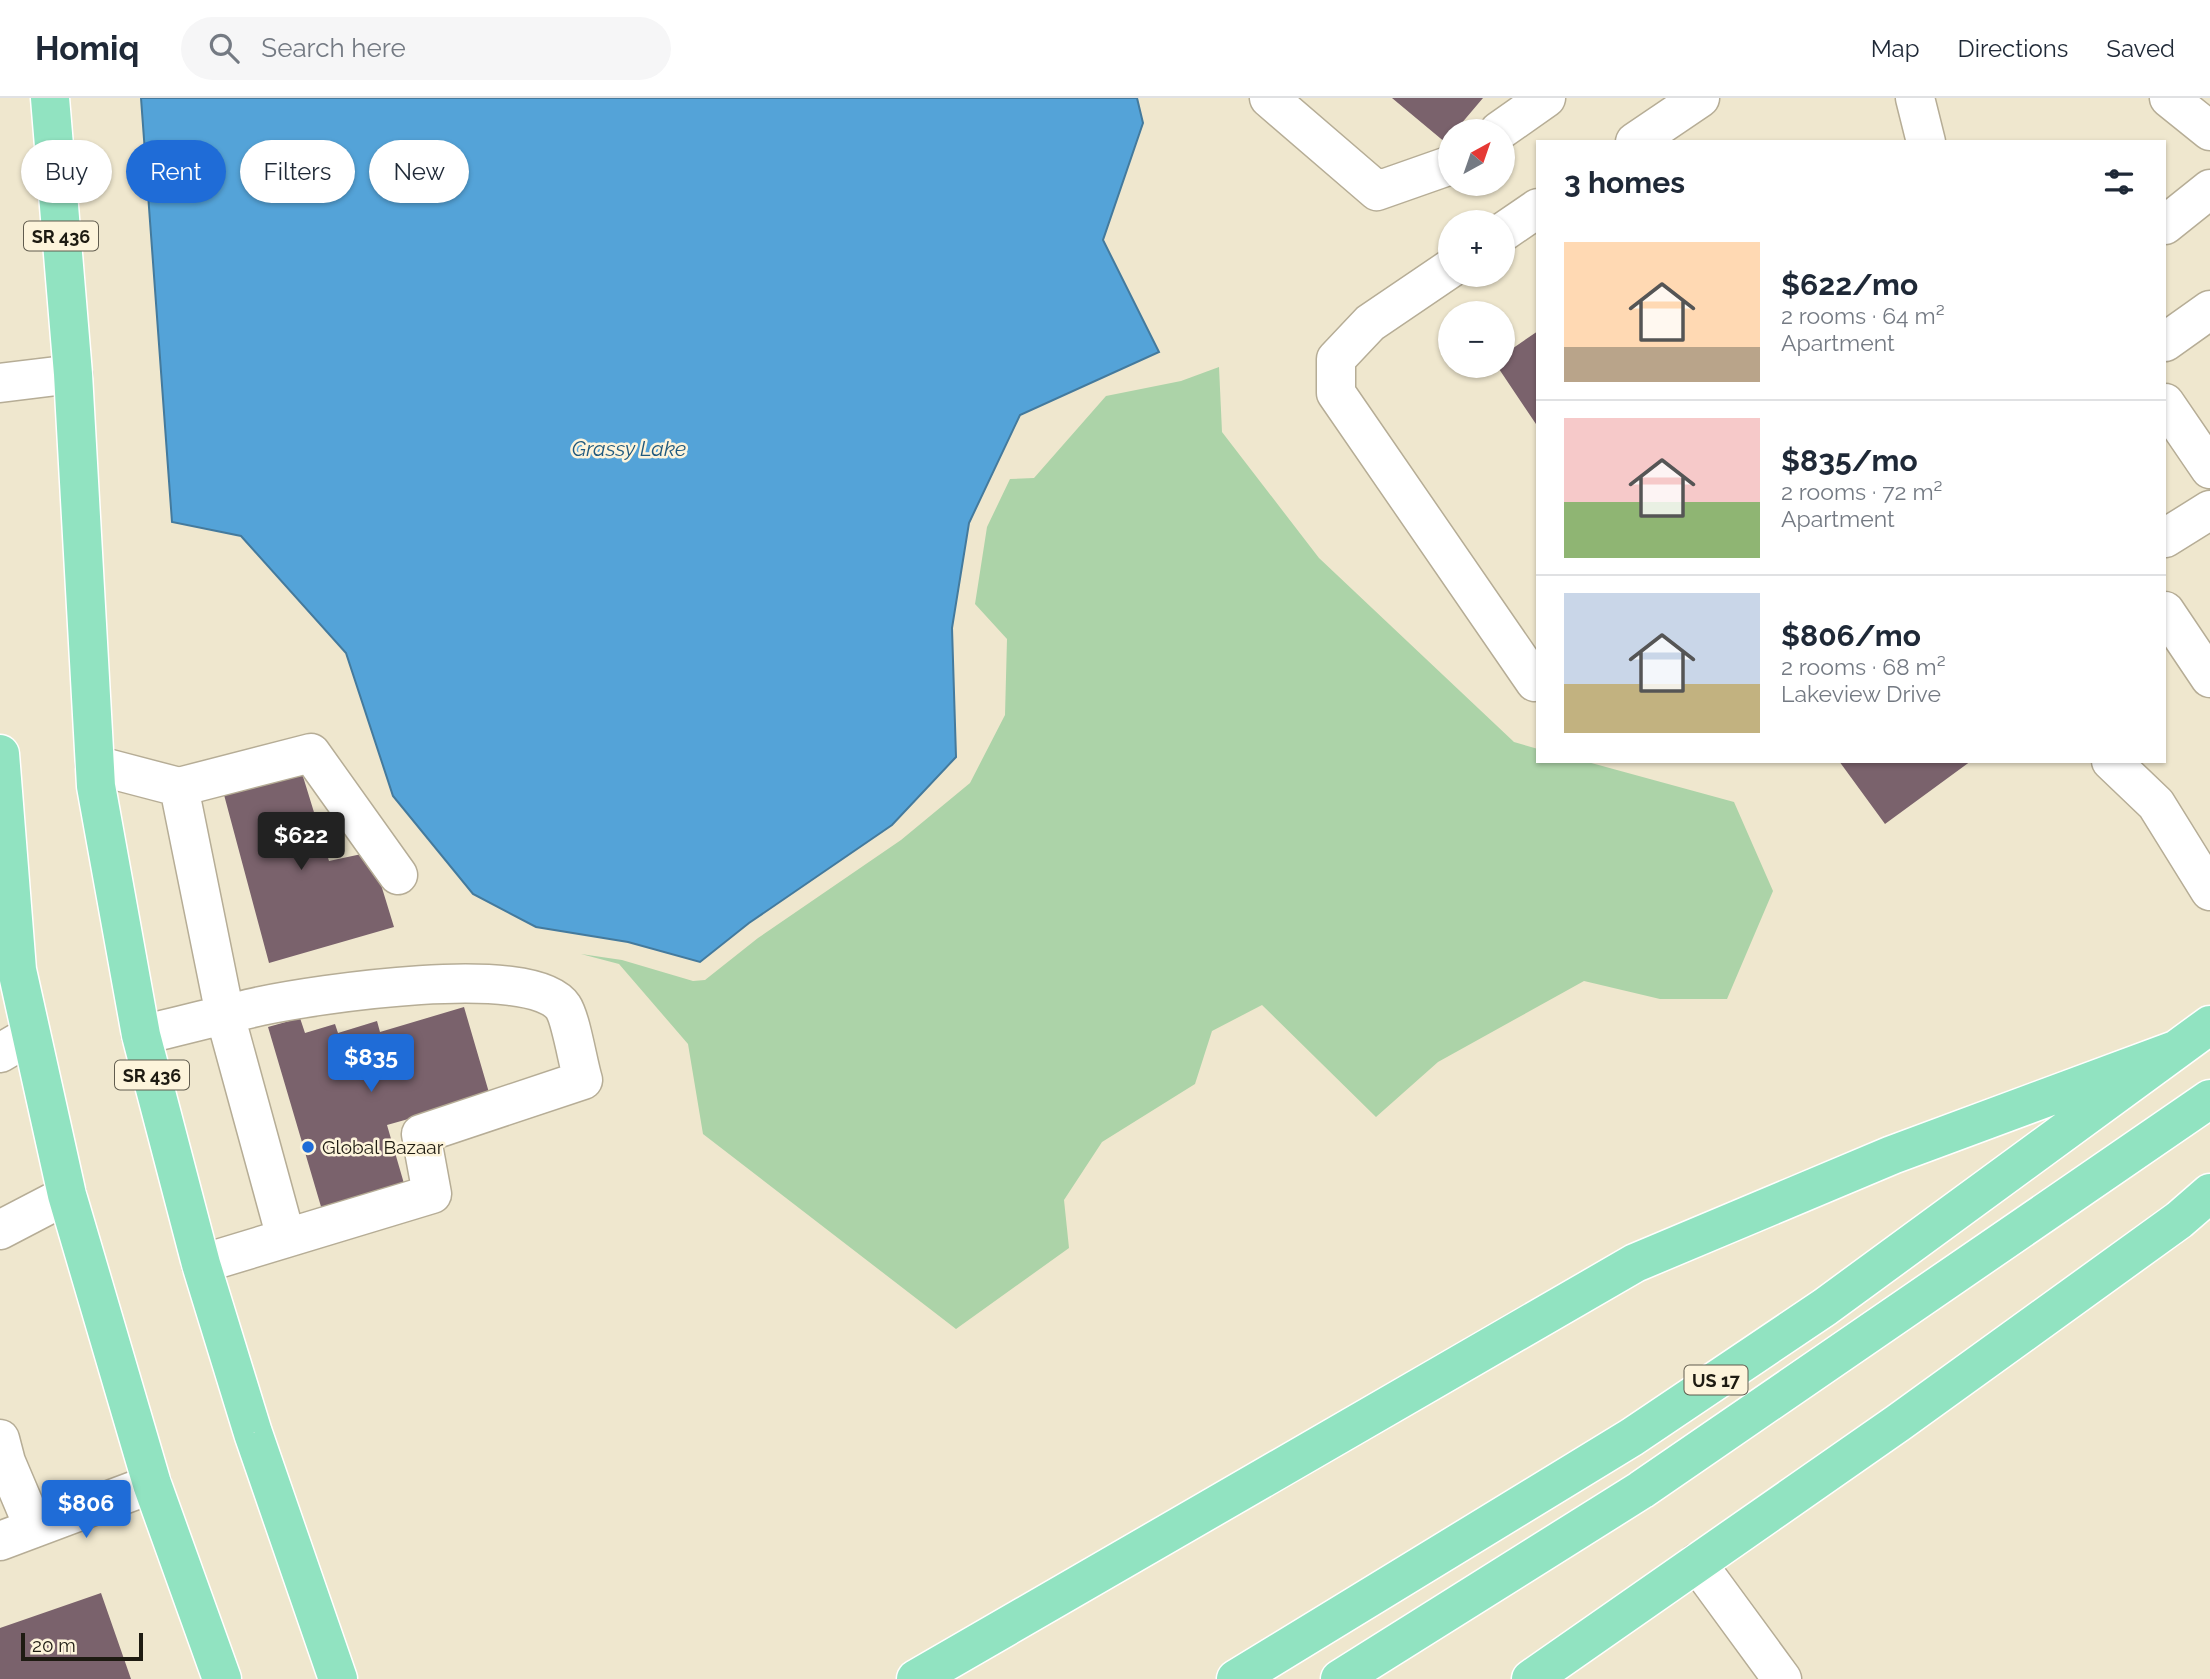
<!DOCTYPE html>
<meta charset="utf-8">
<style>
body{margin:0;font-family:Raleway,sans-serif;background:#f6f6f7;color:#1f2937;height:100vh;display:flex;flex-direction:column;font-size:26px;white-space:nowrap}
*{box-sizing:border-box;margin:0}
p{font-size:23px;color:#747a83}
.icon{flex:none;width:38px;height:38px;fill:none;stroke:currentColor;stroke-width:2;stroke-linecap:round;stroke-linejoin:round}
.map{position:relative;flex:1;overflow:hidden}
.side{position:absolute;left:1536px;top:42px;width:630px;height:623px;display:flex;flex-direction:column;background:#fff;border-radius:0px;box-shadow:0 2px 5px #0004}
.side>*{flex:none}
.top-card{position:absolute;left:21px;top:42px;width:665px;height:63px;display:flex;gap:14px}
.needle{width:46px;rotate:40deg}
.fabs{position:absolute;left:1438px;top:21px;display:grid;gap:14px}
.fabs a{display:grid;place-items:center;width:77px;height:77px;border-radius:50%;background:#fff;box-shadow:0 2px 5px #0004;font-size:35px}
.scale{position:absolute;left:21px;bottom:18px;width:122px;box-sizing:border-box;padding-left:7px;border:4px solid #1e1b12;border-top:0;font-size:19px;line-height:24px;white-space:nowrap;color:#1e1b12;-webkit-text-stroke:5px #fdf4db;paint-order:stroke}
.price{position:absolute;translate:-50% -60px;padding:0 16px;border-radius:7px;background:#1f6cd7;color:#fff;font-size:23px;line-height:46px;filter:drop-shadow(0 2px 4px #0008)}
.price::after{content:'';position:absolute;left:50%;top:42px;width:21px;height:16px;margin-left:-10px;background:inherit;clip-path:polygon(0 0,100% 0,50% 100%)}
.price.current{background:#222;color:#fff}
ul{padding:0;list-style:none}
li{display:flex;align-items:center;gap:21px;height:175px;padding:0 28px}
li+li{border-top:2px solid #e0e1e3}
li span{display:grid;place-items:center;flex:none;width:196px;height:140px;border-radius:0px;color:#555}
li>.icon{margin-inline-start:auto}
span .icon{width:84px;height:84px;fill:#fffc;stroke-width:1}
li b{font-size:30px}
h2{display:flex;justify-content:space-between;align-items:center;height:84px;padding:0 28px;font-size:30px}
.tag{padding:0 24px;border-radius:32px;background:#fff;box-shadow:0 2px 5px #0004;font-size:24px;line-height:63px}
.tag.current{background:#1f6cd7;color:#fff}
header{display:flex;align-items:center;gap:42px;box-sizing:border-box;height:98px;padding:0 35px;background:#fff;border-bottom:2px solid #e0e1e3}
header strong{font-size:33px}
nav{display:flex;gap:38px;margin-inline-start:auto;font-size:24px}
.search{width:490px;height:63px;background:#f6f6f7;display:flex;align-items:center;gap:18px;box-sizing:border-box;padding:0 24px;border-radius:38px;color:#747a83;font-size:26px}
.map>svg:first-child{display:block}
</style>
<header>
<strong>Homiq</strong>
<div class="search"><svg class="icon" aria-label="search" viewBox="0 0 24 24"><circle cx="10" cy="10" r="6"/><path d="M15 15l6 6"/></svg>Search here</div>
<nav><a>Map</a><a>Directions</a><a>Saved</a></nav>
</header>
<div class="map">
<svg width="2210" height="1581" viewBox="0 0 2210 1581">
<rect width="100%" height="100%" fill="#efe7ce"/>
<path fill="#acd3a8" d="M1219,269L1222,334L1319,460L1514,644L1538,651V663H1584L1734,704L1773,793L1727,901H1660L1584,883L1438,964L1376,1019L1262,907L1212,933L1195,986L1102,1044L1064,1102L1069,1150L956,1231L703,1036L688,946L619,866L581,856L622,862L693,883L705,882L758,840L901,742L970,685L1005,617L1007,541L975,506L987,429L1010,381L1034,380L1106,298L1181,283Z"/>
<path fill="#54a3d8" stroke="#447a9d" stroke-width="2" d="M141,0H1137L1143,25L1103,142L1159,254L1020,317L969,425L952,530L956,659L892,727L749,825L700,864L628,844L536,829L473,796L393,698L346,555L241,438L172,424Z"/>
<path fill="#7a626c" d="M1392,0H1483L1455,33H1451L1446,45Z
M1538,233V329L1497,268H1503V257Z
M1839,663H1971L1885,726Z
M301,672L329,763L371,754L394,829L269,865L223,693Z
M464,909L490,998L387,1027L405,1089L322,1112L268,929L300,920L305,935L335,926L338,935L377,923L380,934Z
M101,1495L131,1581H0V1530Z"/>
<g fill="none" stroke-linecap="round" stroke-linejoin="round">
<g stroke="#b6ad96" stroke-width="41">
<path id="minor" d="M1269,0L1377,93L1451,67
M1915,0L1926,44
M2169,0L2210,33
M1499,33L1546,0
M1635,44L1700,0
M2165,127L2210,91
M1503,134L1538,110
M1451,170L1370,225L1336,261V295L1535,584L1538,582
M2165,244L2210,212
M0,285L73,276
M2165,305L2210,371
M2165,440L2210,412
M2165,513L2210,580
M2111,663L2156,706L2210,793
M95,667L179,689
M141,937C181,928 221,917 261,908C313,897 532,863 563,909C571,921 578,966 583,982L421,1036L432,1096L201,1166
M0,955L31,937
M0,1132L67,1097
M286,1140L225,917L179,689L311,655L398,777
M0,1341L6,1364L34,1430
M0,1443L152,1386
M1697,1465L1782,1581"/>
</g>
<g stroke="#fff" stroke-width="41">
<path id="major" d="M50,0L73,276L96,688L141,937L201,1166L253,1335L338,1581
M0,656L17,872L67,1097L152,1386L222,1581
M916,1581L1635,1165L1892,1057L2175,952
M1236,1581L1632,1339L1825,1209L2210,927
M1340,1581L1641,1392L2210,1001
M1531,1581L1898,1325L2179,1122L2210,1095"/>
</g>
<use href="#minor" stroke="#fff" stroke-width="38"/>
<use href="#major" stroke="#91e3c1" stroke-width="38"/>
</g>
<circle fill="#1f6cd7" stroke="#fdf4db" stroke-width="2.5" cx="308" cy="1049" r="7"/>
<g text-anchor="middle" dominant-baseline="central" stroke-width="5" stroke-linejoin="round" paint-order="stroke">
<g fill="#fdf4db" stroke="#615c4e" stroke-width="2">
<rect x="24" y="123.5" width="74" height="29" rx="5"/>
<rect x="115" y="962.5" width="74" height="29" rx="5"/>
<rect x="1684.5" y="1267.5" width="63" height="29" rx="5"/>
</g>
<g font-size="18" font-weight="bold" fill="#1e1b12">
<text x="61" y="138">SR 436</text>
<text x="152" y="977">SR 436</text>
<text x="1716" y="1282">US 17</text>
</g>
<g font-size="19" fill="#1e1b12" stroke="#fdf4db" text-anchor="start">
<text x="322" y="1049">Global Bazaar</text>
</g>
<g font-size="21" font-style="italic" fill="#1f597e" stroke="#fdf4db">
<text x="629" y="350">Grassy Lake</text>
</g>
</g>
</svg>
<div class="fabs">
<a><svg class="needle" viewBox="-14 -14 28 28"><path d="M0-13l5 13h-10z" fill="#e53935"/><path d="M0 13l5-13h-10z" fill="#747a83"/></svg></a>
<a>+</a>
<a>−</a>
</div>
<div class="scale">20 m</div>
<b class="price current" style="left:301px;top:774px">$622</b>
<b class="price" style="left:371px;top:996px">$835</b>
<b class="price" style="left:86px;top:1442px">$806</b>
<div class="top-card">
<a class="tag">Buy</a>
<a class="tag current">Rent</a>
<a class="tag">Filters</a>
<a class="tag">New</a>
</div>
<section class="side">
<h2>3 homes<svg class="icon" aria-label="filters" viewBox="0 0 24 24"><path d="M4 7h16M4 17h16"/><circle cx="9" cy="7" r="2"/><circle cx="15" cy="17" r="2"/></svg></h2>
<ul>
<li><span style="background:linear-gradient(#ffd9b3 75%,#b9a48a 0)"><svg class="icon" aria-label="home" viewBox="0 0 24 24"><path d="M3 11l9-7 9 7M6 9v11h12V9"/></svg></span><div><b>$622/mo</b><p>2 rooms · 64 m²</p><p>Apartment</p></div></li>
<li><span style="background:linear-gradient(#f6c9c9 60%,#8fb573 0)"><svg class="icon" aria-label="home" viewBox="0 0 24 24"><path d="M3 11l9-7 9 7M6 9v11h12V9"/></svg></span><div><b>$835/mo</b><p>2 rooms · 72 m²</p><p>Apartment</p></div></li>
<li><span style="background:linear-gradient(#c9d6e8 65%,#c2b280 0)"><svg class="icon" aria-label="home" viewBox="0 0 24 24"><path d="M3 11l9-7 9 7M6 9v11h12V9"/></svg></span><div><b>$806/mo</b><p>2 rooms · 68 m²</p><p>Lakeview Drive</p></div></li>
</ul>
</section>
</div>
